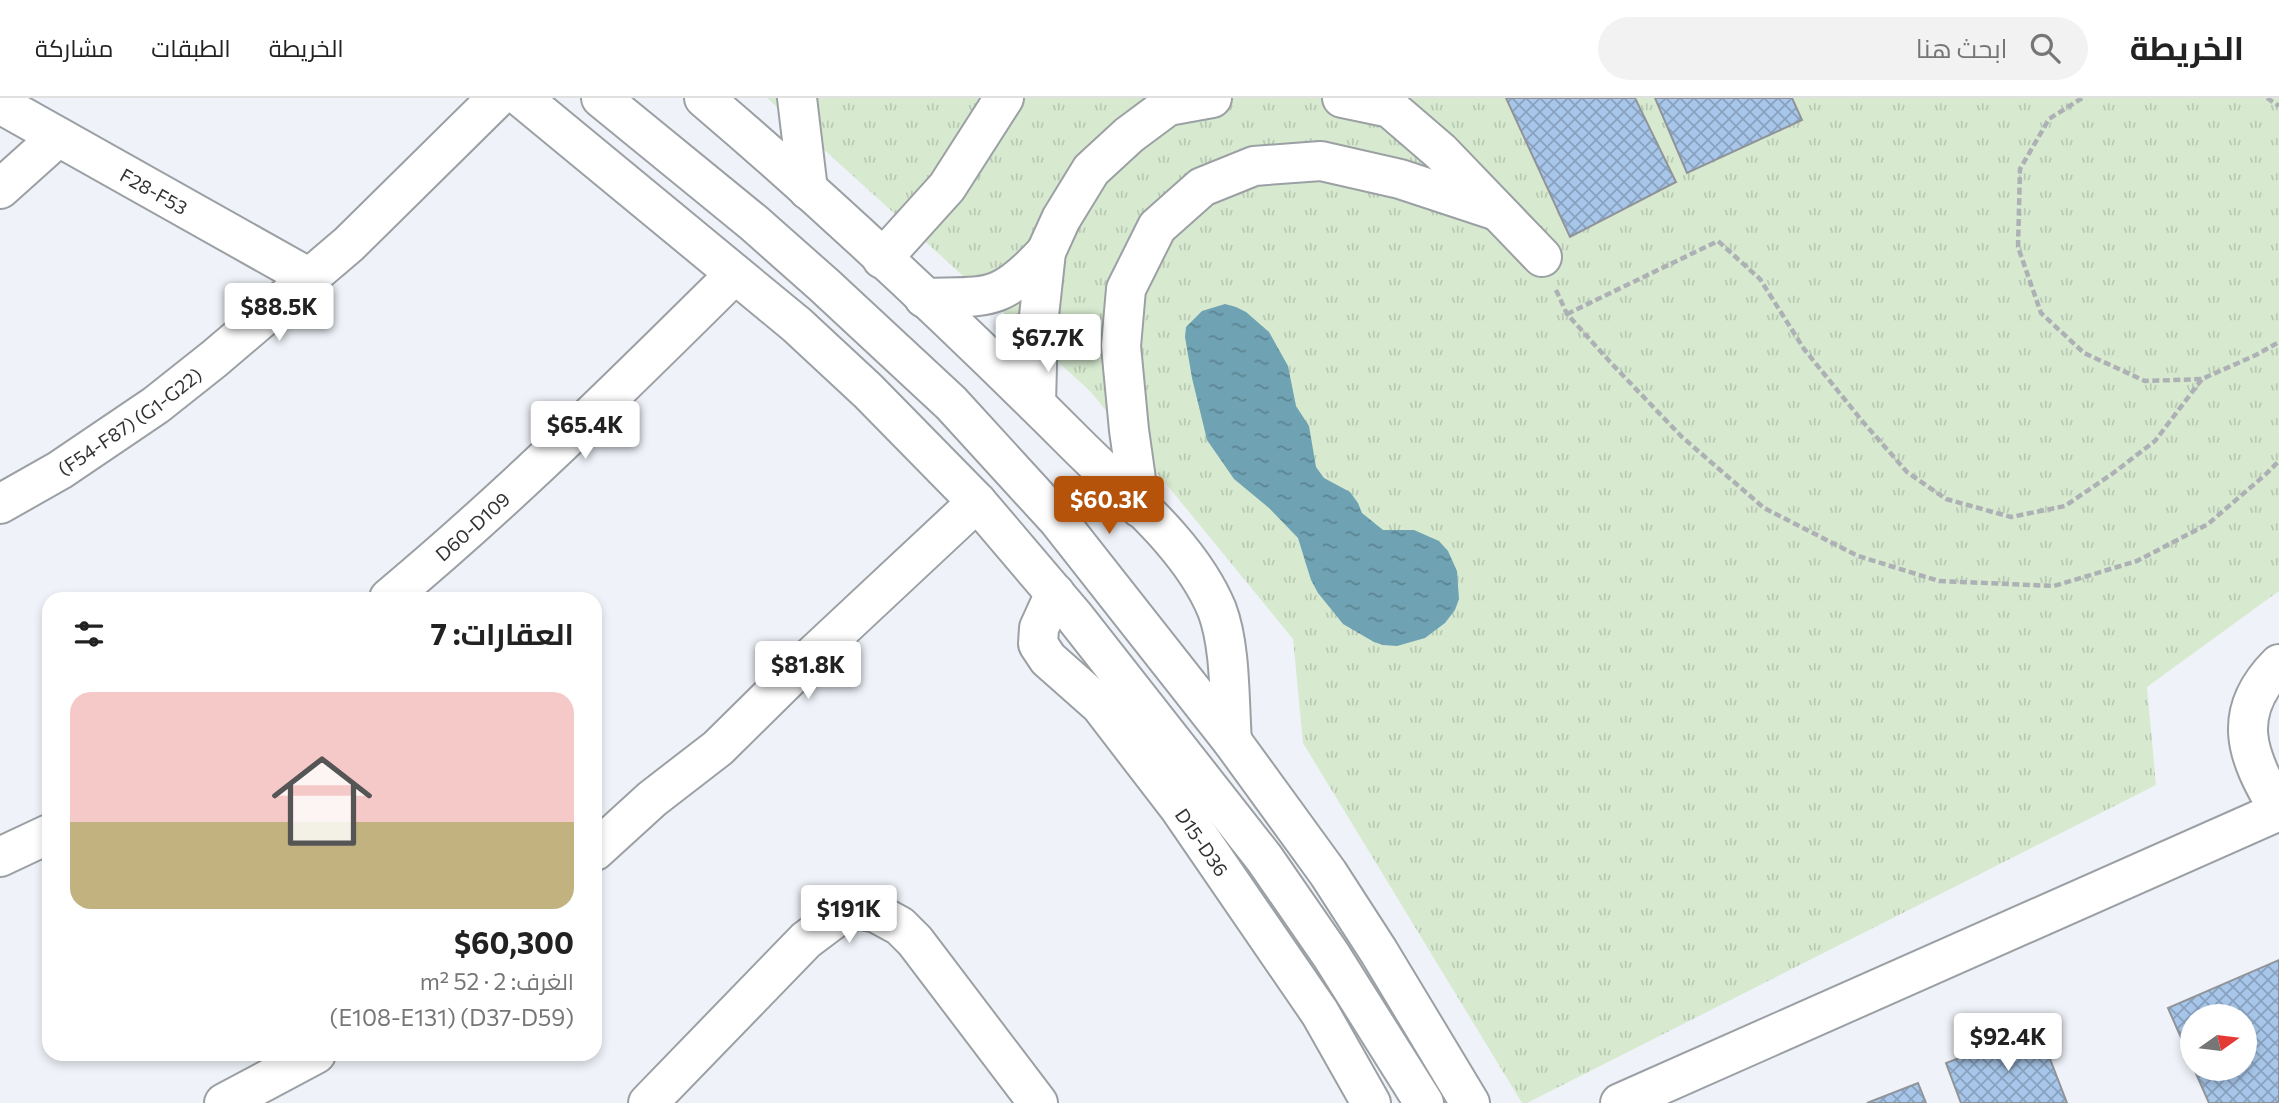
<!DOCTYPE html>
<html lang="ar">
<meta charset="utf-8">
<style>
body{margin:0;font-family:Commissioner,Cairo,sans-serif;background:#f2f2f2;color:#222;direction:rtl;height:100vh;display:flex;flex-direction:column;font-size:26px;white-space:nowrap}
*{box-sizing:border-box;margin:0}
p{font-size:23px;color:#767676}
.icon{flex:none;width:38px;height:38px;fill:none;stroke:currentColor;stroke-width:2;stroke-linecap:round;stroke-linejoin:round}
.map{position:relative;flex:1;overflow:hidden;direction:ltr}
.details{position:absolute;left:42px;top:494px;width:560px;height:469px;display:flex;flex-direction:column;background:#fff;border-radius:21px;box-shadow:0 4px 10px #0003;direction:rtl}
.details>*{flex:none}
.needle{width:46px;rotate:76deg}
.buttons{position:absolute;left:2180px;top:906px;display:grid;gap:14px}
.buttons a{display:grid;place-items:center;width:77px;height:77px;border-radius:50%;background:#fff;box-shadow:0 4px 10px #0003;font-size:35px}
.price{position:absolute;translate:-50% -60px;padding:0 16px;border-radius:7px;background:#fff;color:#222;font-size:23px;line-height:46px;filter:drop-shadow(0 2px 4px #0008)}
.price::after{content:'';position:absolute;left:50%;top:42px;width:21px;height:16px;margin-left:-10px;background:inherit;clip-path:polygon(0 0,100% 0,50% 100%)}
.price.active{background:#b45309;color:#fff}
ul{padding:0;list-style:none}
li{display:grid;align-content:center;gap:14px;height:371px;padding:0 28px}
li span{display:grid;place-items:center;height:217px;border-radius:21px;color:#555}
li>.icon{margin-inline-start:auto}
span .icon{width:126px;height:126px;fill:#fffc;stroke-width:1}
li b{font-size:30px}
h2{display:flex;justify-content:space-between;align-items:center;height:84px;padding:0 28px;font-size:30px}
header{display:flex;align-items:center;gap:42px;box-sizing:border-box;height:98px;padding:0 35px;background:#fff;border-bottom:2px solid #e0e0e0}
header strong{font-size:33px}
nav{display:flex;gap:38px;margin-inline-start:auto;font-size:24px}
.search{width:490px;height:63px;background:#f2f2f2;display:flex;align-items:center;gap:18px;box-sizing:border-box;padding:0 24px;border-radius:38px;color:#767676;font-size:26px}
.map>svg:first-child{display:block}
</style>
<header>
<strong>الخريطة</strong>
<div class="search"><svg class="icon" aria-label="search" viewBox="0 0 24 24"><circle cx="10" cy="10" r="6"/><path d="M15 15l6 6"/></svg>ابحث هنا</div>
<nav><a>الخريطة</a><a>الطبقات</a><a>مشاركة</a></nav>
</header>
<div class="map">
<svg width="2279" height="1005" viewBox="0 0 2279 1005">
<defs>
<pattern id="park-tufts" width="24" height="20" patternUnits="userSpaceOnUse" patternTransform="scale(1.75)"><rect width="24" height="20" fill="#d7ead0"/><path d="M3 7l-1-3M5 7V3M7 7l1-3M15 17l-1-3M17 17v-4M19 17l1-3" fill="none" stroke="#b9c9b3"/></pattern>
<pattern id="water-ripples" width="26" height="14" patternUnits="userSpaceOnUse" patternTransform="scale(1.75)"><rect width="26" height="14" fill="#6fa2b3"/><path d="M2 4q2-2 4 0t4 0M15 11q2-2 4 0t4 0" fill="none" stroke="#5c8592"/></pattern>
<pattern id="building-cross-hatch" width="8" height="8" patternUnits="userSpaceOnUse" patternTransform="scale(1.75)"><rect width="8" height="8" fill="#a7c6e9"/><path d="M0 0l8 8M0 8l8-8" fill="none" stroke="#88a1be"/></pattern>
</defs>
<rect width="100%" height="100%" fill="#eff3f9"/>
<path fill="url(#park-tufts)" d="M767,0H2279V493L2147,589L2156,687L1527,1005H1522L1303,645L1293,541L1090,293Z"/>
<path fill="url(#water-ripples)" d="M1225,206L1236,209L1246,214L1269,234L1288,268L1296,308L1309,328L1316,369L1324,380L1350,394L1358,405L1362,415L1383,432H1414L1439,443L1448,453L1457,473L1459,501L1455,512L1445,525L1425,540L1397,548L1383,547L1374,544L1343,526L1318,495L1311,482L1298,440L1269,410L1234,381L1207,342L1192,280L1185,239L1186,229L1202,213Z"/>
<path fill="url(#building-cross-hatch)" stroke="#909499" stroke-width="2" d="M1506,0H1635L1676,84L1570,139Z
M1655,0H1792L1802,22L1687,75Z
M2279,862V1005H2209L2194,971H2245V919H2193V967L2168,910Z
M2038,930L2067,1005H1961L1946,965Z
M1918,985L1926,1005H1867Z"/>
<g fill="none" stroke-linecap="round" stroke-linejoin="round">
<g stroke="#9ba0a4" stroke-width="42">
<g id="minor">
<path d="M522,0L797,227L868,293L977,404L1074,518L1264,760L1331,857L1424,1005"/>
<path d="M601,0L754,125L824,187L951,305L1058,422L1232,643L1328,775L1379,854L1470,1005"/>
<path d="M704,0C833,110 957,227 1077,347C1125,395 1191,448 1217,512C1231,549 1229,603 1232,643"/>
<path d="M797,0L808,92"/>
<path d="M1342,0L1390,10L1441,54L1542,159"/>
<path id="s1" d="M0,6L308,179"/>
<path d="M0,91L58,39"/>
<path d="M882,161L947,89L1004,0"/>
<path d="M924,200C989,198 999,205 1046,154"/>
<path d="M1036,306L1038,227L1046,154L1061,121L1091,72L1129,37L1168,8L1212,0"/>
<path id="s2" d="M0,406L60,372L156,307L214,261L349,146L497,0"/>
<path d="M1140,410L1129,332L1121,248L1126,191L1157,129L1202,89L1254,68L1321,63L1400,81L1497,113"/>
<path id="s3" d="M1055,495L1039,530L1038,546L1048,561L1100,607L1180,711L1320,915L1371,1005"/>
<path id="s4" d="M389,500C510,399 623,287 735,176"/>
<path d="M2279,566C2230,615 2246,658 2279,712"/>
<path d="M595,753L652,701L718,650L793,576L977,404"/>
<path d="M0,759L49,736"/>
<path d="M224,1005L316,956"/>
<path d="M648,1005L806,842L834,821L849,813L862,812L876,815L900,828L915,843L1038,1005"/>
<path d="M1620,1005L2279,713"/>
</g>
</g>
<path stroke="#adb0b4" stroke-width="4.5" stroke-dasharray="7 3.5" stroke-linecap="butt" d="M2082,0L2049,21L2020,71L2018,149L2041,215L2084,255L2145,283L2202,281L2256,257L2279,244
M2267,0L2279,8
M1556,192L1567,216L1612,266L1682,339L1764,410L1858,458L1939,483L2054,488L2137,463L2208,426L2265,377L2279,363
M1567,216L1718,143L1760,181L1804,251L1863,324L1907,374L1946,401L2011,419L2065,408L2112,376L2155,343L2202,281"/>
<use href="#minor" stroke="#fff" stroke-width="38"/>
</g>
<g text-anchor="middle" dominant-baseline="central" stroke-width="6" stroke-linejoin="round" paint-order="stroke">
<g font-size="19" fill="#303234" stroke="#fff">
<text stroke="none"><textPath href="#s1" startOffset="177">F28-F53</textPath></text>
<text stroke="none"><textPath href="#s2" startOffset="154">(F54-F87) (G1-G22)</textPath></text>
<text stroke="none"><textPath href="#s4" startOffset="110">D60-D109</textPath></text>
<text stroke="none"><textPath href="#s3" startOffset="313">D15-D36</textPath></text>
</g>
</g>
</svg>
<div class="buttons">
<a><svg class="needle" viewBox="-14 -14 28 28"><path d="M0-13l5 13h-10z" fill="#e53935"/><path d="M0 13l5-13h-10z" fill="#767676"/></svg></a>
</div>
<b class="price" style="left:279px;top:245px">$88.5K</b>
<b class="price" style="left:1048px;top:276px">$67.7K</b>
<b class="price" style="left:585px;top:363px">$65.4K</b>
<b class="price active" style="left:1109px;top:438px">$60.3K</b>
<b class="price" style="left:808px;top:603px">$81.8K</b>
<b class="price" style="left:849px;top:847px">$191K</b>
<b class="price" style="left:2008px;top:975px">$92.4K</b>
<section class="details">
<h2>العقارات: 7<svg class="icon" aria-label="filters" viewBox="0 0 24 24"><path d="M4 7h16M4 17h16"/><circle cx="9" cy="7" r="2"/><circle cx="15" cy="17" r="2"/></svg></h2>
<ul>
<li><span style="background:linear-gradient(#f6c9c9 60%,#c2b280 0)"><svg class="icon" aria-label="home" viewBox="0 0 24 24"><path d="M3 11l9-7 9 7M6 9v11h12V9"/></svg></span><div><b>$60,300</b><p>الغرف: 2 · 52 m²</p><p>(D37-D59) (E108-E131)</p></div></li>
</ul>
</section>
</div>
